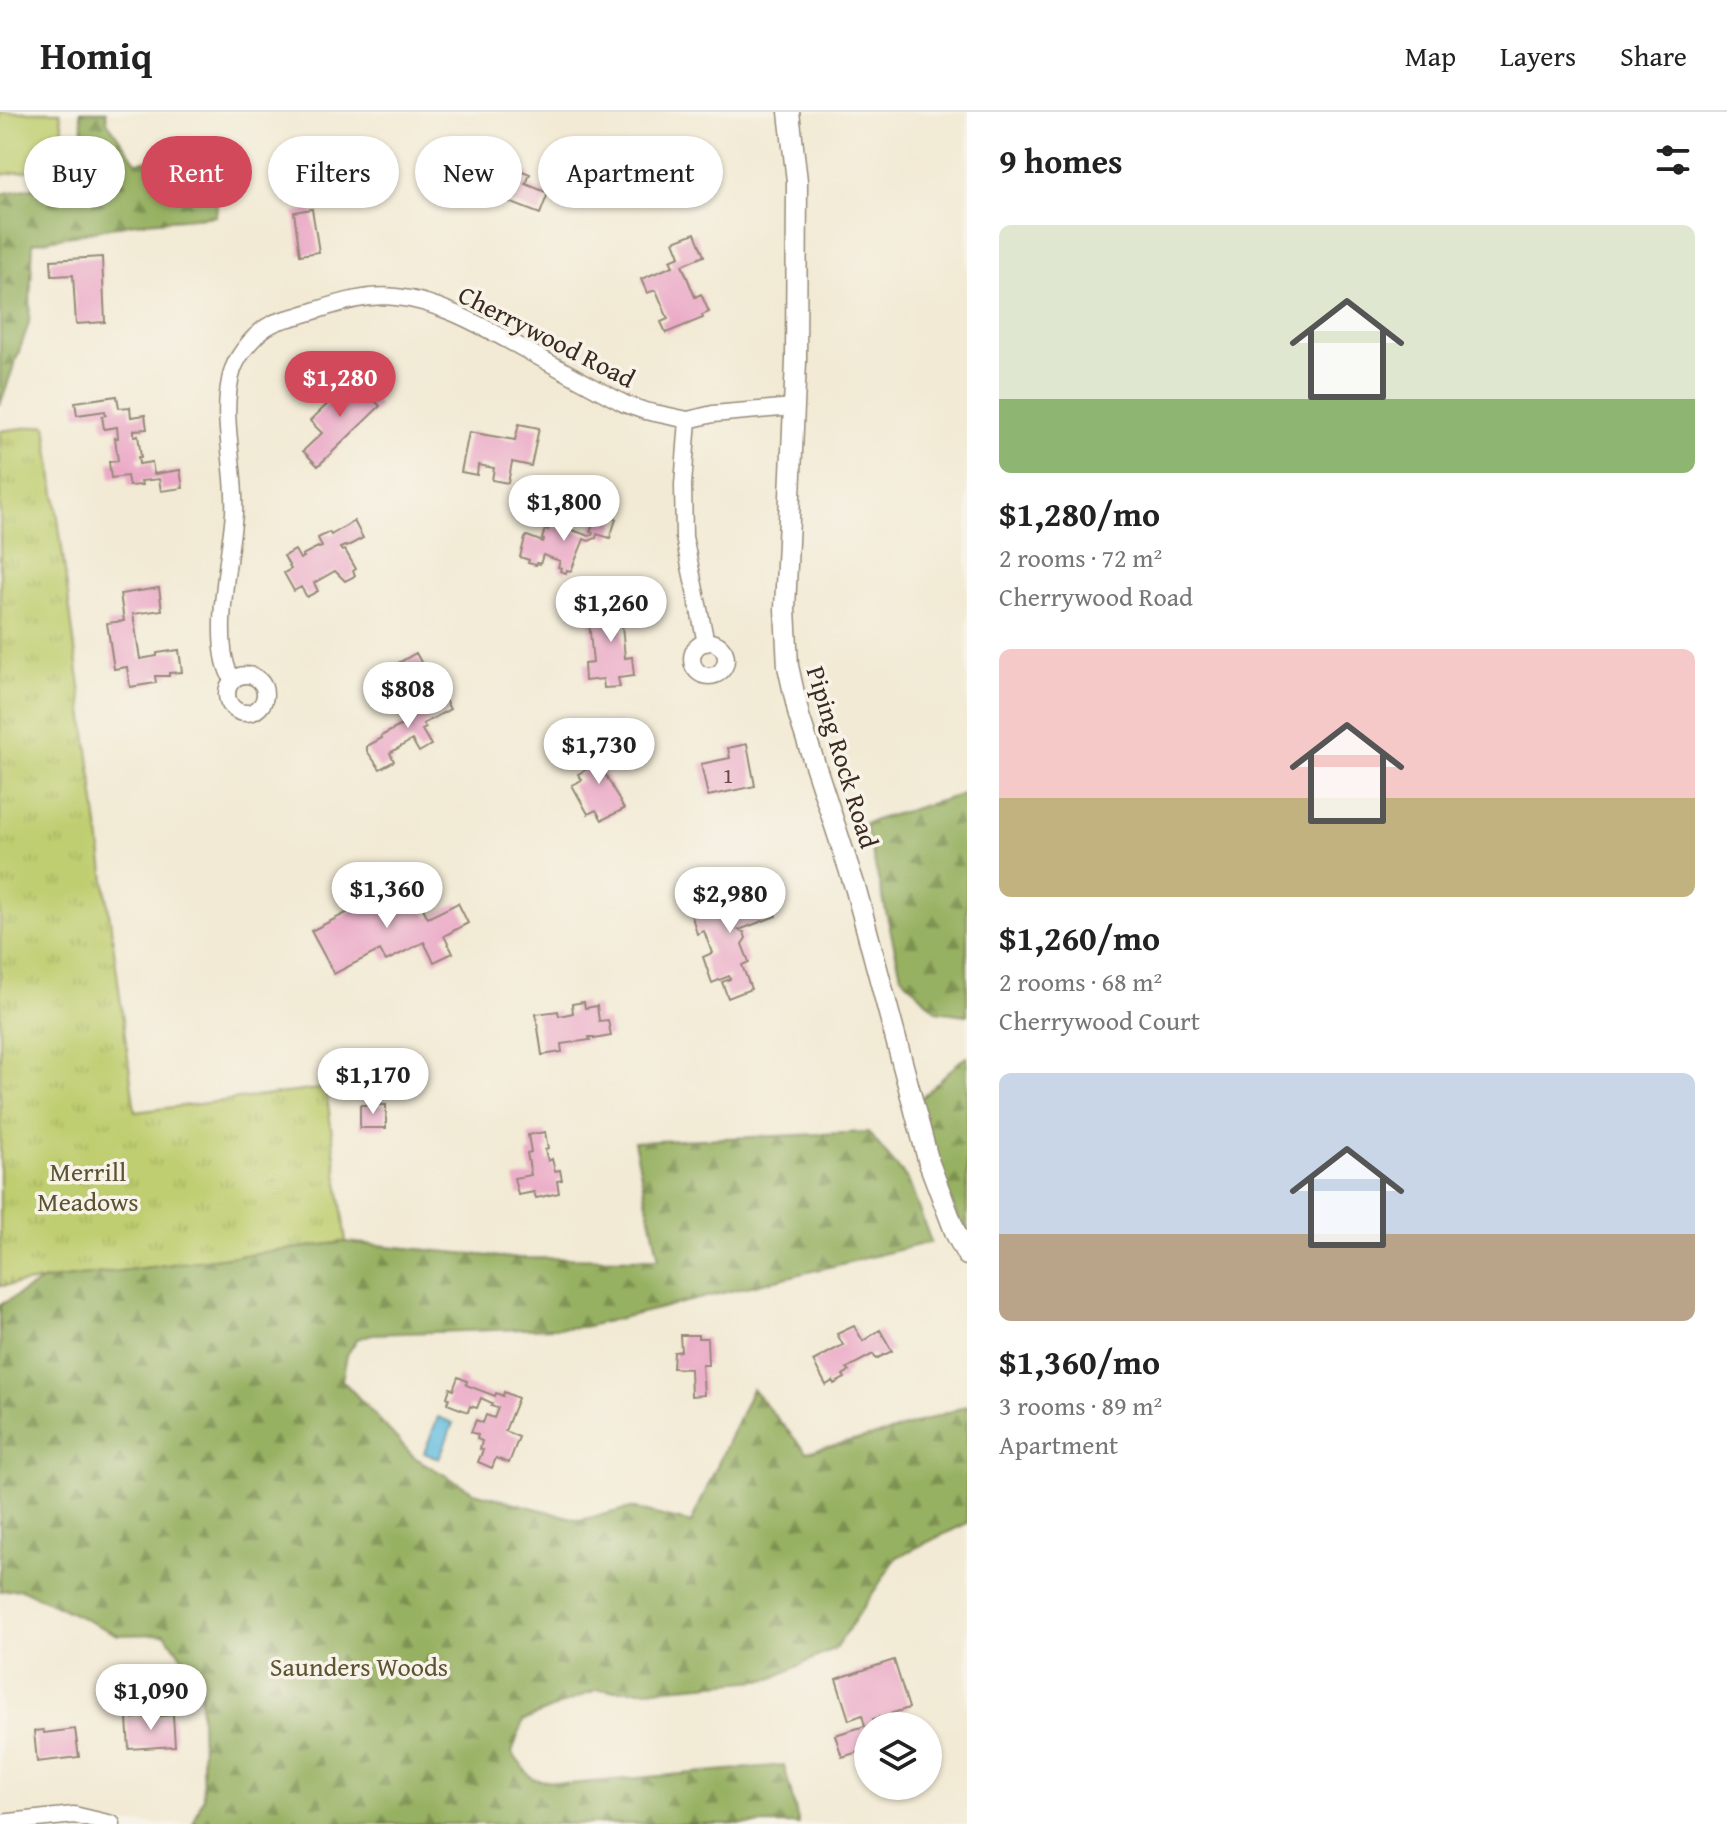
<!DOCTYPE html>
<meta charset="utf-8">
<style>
body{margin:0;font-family:"Gentium Book Plus",serif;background:#f2f2f2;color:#222;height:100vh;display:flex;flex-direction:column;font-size:30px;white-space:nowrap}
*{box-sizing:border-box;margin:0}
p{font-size:26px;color:#767676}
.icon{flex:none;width:44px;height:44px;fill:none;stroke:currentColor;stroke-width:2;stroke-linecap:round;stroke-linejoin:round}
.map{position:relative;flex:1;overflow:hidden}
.side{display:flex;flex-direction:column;background:#fff;width:760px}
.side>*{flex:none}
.guide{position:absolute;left:24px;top:24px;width:760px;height:72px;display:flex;gap:16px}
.controls{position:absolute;left:854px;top:1600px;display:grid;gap:16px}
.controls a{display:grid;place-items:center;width:88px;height:88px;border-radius:50%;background:#fff;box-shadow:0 2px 6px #0004;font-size:40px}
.price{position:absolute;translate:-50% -68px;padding:0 18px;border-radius:28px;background:#fff;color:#222;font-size:26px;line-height:52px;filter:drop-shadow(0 2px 4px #0008)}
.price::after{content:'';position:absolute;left:50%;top:48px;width:24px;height:18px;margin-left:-12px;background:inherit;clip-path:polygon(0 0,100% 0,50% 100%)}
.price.current{background:#d1495b;color:#fff}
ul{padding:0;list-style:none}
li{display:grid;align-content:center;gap:16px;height:424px;padding:0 32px}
li span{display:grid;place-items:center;height:248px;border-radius:12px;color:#555}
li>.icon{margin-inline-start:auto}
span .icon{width:144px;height:144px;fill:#fffc;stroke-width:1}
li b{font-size:34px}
h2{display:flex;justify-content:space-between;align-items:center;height:96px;padding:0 32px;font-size:34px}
.pill{padding:0 28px;border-radius:36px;background:#fff;box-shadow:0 2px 6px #0004;font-size:28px;line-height:72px}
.pill.current{background:#d1495b;color:#fff}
header{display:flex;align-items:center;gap:48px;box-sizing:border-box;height:112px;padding:0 40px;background:#fff;border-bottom:2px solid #e0e0e0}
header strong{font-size:38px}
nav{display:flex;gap:44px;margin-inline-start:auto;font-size:28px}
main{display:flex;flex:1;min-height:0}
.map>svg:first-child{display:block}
</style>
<header>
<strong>Homiq</strong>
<nav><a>Map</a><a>Layers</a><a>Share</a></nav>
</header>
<main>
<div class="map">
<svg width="967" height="1712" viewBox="0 0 967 1712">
<defs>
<pattern id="grass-tufts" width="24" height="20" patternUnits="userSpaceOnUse" patternTransform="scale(2)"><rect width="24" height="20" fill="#bfce70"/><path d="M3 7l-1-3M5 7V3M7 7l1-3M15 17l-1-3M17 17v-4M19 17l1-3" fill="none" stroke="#a5b161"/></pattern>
<pattern id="forest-firs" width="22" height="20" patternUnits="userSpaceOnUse" patternTransform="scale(2)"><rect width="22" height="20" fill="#97b162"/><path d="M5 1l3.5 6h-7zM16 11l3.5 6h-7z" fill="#7c9050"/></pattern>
</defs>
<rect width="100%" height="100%" fill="#f7f3e8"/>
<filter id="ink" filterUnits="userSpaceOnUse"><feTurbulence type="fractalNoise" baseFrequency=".0125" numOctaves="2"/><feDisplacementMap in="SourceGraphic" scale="16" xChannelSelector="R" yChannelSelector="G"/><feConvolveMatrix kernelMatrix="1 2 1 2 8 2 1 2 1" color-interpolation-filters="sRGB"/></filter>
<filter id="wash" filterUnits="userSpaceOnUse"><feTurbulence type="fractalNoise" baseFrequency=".006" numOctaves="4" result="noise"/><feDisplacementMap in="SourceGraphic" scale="32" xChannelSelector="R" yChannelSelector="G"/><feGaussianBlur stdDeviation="1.8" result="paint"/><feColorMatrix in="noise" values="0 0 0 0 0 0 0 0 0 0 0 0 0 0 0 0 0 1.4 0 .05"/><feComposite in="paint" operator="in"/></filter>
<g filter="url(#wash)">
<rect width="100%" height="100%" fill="#f2ead4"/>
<path fill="url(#grass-tufts)" stroke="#7d7c47" stroke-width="2" d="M46,313L135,1000L326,976L346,1130L0,1174V319Z"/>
<path fill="url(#forest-firs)" stroke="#696e40" stroke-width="2" d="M80,0H106L107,9L136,50L221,37L216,104L135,111L33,131L29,211L0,293V82L90,65Z
M967,681V903L936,899L901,863L865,711Z
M967,945V1134L917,990L960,949Z
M868,1020L908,1068L931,1130L584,1215L372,1222L357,1227L347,1243L342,1268L414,1345L474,1380L580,1408L631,1396L691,1411L752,1277L806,1340L890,1320L967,1294V1411L897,1445L836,1536L771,1567L644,1578H596L523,1609L512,1641L532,1667L569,1672L784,1653L799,1712H193L203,1686L200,1568L165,1522L118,1523L21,1477L0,1479V1193L42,1169L346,1130L511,1146L659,1147L634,1030Z"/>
<path fill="#bfce70" stroke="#7d7c47" stroke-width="2" d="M0,0H60L69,52L0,63Z"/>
<path fill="#62bde0" stroke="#4e747f" stroke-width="2" d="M438,1305L453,1311L439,1347L424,1341Z"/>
<g id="blocks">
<path fill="#ebaac7" d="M475,36L492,42L490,49L504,55L505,52L530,62L526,72L548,81L540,102L476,77L477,73L463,67Z
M375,38L376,49L373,50L375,61L359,63V65L354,66V68L345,69L344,67L332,71V69L304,73L303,69L284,71L282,56L301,53V51L354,43V41Z
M312,97L319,140L300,143L294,100Z
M695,121L704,144L682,153L695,185L701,182L709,200L702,203L703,206L666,221L661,210L668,207L656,178L647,181L641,167L673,154L670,148L680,144L674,129Z
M102,145L105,210L76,212L73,163L52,164L51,148Z
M350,263L380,294L318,354L303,339L322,321L310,309L338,282L334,278Z
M117,284L119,296L130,295L131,305L145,303L147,317L134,318V324L138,323L141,345H138L139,352L152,350L154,362L180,358L183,376L161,379L159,367L141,369L142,373L129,374L127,364L111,366L109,350L118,349L115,326H118L117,315L104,317L102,304L106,303L105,299L77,303L75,290Z
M519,312L539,316L531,354L512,350L508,371L492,368L494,356L478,353L477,363L461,360L469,320L515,328Z
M597,401L616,407L610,426L597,422L596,426L589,429L584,427L571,459L567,458L566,461L560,459L561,456L558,455L560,449L543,443L540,452L537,451L536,453L528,451L529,448L520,445L525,426L527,424L543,430L544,428L542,427L545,417L548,418L550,412L560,416L561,414L589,424L592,423L593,421L590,420Z
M354,409L363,426L346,435L345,434L340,436L342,439L345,438L356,457L353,459L355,463L353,465L345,469L335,459L314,471L318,479L307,485L301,475L294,479L284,461L291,457L284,444L295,438L300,447L304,445L302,443L318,435L319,436L322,435L318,426L329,420L331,423Z
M159,476L162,498L133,502L140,547L157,544V541L179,538L182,560L169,561V564H155L156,571L130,575L127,555L114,557L107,511L124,509L120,482Z
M642,493L644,511L622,513L625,546L632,545L634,564L618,566L620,575L604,576L603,567L585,569L584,552L593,551L588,499Z
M416,541L423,554L396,570L388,557Z
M440,579L450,597L423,612L426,616L422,618L431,633L419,640L412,628L390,641L394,649L380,657L367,639V634L382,626L381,624L404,612L395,597L397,594L404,590L405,592L407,591L414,602L427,595L424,588Z
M747,632L755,674L708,684L701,652L730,646L728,636Z
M612,633L621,649L603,658L624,697L602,708L596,698L588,702L572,673L582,668L578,662L596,652L592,644Z
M409,769L428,806L458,791L468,811L444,824L453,841L434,850L424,830L386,849L380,838L334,862L311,819Z
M765,775L776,804L739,818L744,820L746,826L742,832L749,850L742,853L751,877L728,886L722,870L730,867L729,864L712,871L703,845L712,841L704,819L697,822L689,794L709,786L712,795L718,793Z
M584,890L585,896L597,894L599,909L608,908L611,924L594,927V925H589L590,928L561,932L562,940L542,943L536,902L558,899L559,904L573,901L572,892Z
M360,993H386V1016H360Z
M545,1020L548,1037L545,1038L548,1049L552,1047L555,1059L560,1058L562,1068L557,1069L559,1081L536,1086L534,1080L518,1083L514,1066L531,1063L527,1041L531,1040L528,1023Z
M854,1214L863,1229L880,1218L892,1239L876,1247L873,1242L847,1256L849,1259L843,1263L845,1266L834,1272L833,1269L826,1273L813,1249L843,1233L837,1222Z
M680,1223H698V1226H707L708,1253H702L704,1283L691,1284L690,1257L673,1256L674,1240L681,1239Z
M458,1265L467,1269L466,1273L495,1284L496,1281L503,1284L504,1280L518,1286L505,1319L519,1325L509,1351L496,1346L492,1356L478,1350L483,1338L480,1337L482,1329L477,1327L478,1323L471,1320L476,1308L483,1311L486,1303L494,1306L498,1296L491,1294L492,1291L481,1286L477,1296L470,1294L468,1300L447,1292L449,1286L447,1285L450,1276L453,1278Z
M894,1548L909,1596L873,1607L876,1614H868V1637L842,1645L835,1623L865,1614L862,1603L849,1608L836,1567Z
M173,1603L175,1634L129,1637L127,1607Z
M75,1617L79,1645L37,1650L34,1619L43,1618L44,1621Z"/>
</g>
</g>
<g filter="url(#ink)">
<use href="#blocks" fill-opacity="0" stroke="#968a79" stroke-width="2"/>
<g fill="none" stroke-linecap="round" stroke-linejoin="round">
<g stroke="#968a79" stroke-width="19">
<path id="minor" d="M688,308L683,373L684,425L706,531
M692 547a17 17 0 1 1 34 0a17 17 0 1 1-34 0Z
M227 582a19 19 0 1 1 38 0a19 19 0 1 1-38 0Z
M233,568C209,535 231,442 234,401C237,354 218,304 233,257C239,241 257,219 272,212C281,207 292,206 301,203C331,194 364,181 396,185C440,189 485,216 524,237C557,255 591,274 625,292L645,299L688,308L713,302L793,295
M0,1711L74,1703L112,1712"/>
</g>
<g stroke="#968a79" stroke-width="23">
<path id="tertiary" d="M789,0L797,69L796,249L785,497L788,554L799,604L856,778L929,1051L956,1122L967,1143"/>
</g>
<use href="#minor" stroke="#fff" stroke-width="16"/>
<use href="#tertiary" stroke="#fff" stroke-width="20"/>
</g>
</g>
<g text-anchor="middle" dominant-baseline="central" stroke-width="7" stroke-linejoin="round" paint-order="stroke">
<g font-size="22" fill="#674a48">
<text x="728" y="663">1</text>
</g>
<g font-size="26" fill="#3b2a1e" stroke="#f7f3e8">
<text transform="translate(547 224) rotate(27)">Cherrywood Road</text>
<text transform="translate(843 645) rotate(73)">Piping Rock Road</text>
</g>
<g font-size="26" fill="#5c5332" stroke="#f7f3e8">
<text x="88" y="1059">Merrill<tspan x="88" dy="30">Meadows</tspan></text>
<text x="359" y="1554">Saunders Woods</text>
</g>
</g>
</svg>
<div class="controls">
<a><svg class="icon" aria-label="layers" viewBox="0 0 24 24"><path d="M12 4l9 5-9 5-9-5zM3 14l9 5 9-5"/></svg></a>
</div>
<b class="price current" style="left:340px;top:307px">$1,280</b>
<b class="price" style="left:564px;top:431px">$1,800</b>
<b class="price" style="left:611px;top:532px">$1,260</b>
<b class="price" style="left:408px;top:618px">$808</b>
<b class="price" style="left:599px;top:674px">$1,730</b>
<b class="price" style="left:387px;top:818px">$1,360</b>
<b class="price" style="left:730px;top:823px">$2,980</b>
<b class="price" style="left:373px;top:1004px">$1,170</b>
<b class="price" style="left:151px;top:1620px">$1,090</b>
<div class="guide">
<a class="pill">Buy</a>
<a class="pill current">Rent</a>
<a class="pill">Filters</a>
<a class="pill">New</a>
<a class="pill">Apartment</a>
</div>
</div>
<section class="side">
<h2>9 homes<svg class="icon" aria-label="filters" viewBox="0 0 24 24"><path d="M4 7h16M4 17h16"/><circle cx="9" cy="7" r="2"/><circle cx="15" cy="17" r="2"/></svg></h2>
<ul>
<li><span style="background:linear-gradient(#dfe7d0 70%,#8fb573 0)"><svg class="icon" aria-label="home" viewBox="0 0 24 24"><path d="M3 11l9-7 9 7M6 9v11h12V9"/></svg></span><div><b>$1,280/mo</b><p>2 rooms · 72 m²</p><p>Cherrywood Road</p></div></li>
<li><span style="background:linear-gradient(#f6c9c9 60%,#c2b280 0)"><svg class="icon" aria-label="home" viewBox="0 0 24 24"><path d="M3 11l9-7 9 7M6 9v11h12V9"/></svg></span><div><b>$1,260/mo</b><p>2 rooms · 68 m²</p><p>Cherrywood Court</p></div></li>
<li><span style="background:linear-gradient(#c9d6e8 65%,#b9a48a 0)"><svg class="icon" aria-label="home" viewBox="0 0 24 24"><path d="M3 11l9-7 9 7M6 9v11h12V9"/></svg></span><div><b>$1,360/mo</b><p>3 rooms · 89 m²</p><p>Apartment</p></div></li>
</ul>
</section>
</main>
